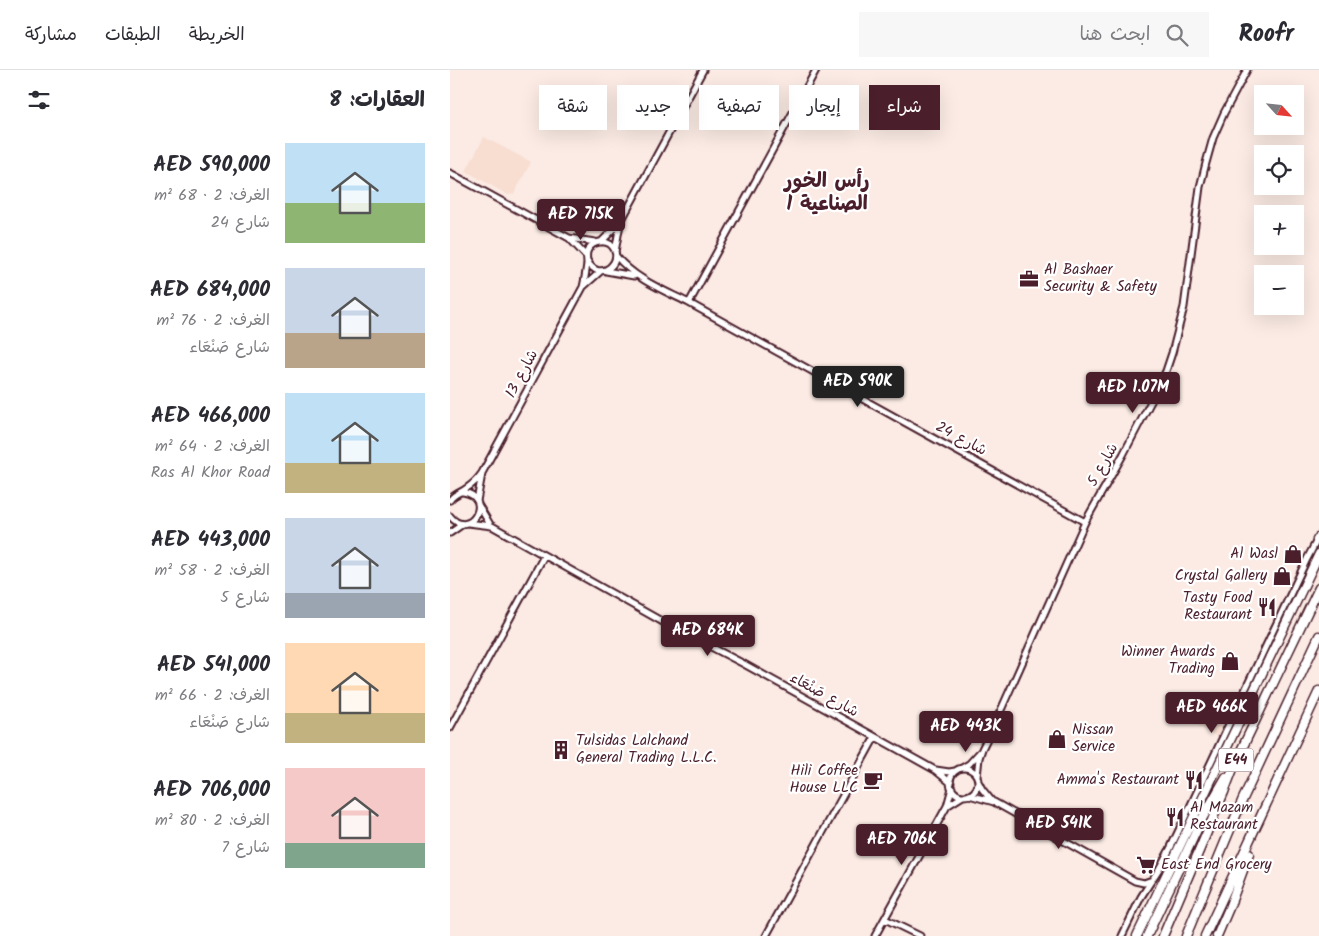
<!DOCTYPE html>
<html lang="ar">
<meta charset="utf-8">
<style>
body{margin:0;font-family:Kalam,"Playpen Sans Arabic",sans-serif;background:#f7f7f7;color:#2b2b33;direction:rtl;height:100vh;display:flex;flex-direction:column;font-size:19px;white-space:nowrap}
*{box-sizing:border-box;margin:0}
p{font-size:16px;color:#7c7c81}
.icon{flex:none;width:28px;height:28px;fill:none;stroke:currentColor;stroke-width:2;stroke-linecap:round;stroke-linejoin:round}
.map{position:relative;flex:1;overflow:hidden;direction:ltr}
.sheet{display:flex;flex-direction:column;background:#fff;width:450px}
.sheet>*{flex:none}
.guide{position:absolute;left:15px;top:15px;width:475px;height:45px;direction:rtl;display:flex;gap:10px}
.needle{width:32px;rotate:117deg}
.controls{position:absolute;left:804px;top:15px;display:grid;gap:10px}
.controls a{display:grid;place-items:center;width:50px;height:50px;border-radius:0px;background:#fff;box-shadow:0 5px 20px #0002;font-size:25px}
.price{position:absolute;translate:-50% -42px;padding:0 11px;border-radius:5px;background:#4a1f2b;color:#fff;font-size:16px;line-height:32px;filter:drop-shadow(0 1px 2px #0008)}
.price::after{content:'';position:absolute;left:50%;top:30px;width:15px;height:11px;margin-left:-8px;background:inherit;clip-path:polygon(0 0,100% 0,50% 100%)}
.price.selected{background:#222;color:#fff}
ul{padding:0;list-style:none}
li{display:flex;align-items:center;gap:15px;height:125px;padding:0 25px}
li span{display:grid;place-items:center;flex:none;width:140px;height:100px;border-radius:0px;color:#555}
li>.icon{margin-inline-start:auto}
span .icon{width:60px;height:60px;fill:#fffc;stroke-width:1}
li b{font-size:21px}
h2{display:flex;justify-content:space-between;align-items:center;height:60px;padding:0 25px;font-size:21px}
.pill{padding:0 18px;border-radius:0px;background:#fff;box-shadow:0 5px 20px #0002;font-size:18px;line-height:45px}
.pill.selected{background:#4a1f2b;color:#fff}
header{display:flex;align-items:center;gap:30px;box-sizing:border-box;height:70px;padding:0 25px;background:#fff;border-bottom:1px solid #e1e1e2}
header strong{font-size:24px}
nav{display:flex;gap:28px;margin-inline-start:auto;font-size:18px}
.search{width:350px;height:45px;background:#f7f7f7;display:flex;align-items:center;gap:12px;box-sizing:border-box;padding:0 18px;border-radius:0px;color:#7c7c81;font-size:19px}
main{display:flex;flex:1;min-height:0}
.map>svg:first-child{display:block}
</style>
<header>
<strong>Roofr</strong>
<div class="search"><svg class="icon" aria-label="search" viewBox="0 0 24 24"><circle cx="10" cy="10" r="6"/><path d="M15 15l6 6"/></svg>ابحث هنا</div>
<nav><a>الخريطة</a><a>الطبقات</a><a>مشاركة</a></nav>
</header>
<main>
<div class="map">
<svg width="869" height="866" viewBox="0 0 869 866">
<rect width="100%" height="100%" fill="#fbebe4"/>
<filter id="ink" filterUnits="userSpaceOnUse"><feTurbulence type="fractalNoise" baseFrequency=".02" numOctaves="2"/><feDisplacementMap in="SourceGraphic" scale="10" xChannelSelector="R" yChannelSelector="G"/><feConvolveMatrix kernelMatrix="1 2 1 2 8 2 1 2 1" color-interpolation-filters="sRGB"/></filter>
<g filter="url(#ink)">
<path fill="#f8ddd1" d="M34,67L81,92L64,124L58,125L16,101Z
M754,627L780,641L768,667L741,652Z"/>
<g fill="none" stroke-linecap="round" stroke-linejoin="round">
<g stroke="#4a1f2b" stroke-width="9">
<path id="minor" d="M0,103L119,168L136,186
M119,168L145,172
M151,172L170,153L253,0
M165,182L170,154
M166,186C185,209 213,220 239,233L635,452
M156,201L184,206
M133,217C135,209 136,201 137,194C137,190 136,186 137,182C140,173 152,169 160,174C178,189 149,216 137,190
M239,233L366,0
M0,430C5,423 11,423 17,418C23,414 28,409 32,403L133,217L151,201
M27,431L32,404
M29,436L41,456
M0,446C20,471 45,427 13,422
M18,453L42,456L213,552L294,594L485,700L501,713
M0,463L13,454
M0,658L94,486
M512,698L519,694L530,682
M500 712a14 14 0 1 1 28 0a14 14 0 1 1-28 0Z
M486,700L499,702L505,701
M527,707L529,688L532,679L551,640L635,452L673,385L708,318L716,301L722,283L734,237L750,117L756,93L763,68L774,43L797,0
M529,713L532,719L541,730
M519,725L544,732L685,811L694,813L702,810
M497,736L513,726
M435,849L470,866
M316,866L425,667
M425,866L497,736L502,718
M672,866L691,827L709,799L720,779L857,489L867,470"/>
</g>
<g stroke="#4a1f2b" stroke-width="11">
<path id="highway" d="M867,470L869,467
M687,866L869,484
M697,866L752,749L776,707
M713,866L774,722L786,691L869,518
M736,866L792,731L869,566
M755,866L869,621
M767,866L779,838L799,784"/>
</g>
<use href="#minor" stroke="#fff" stroke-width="5"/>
<use href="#highway" stroke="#fff" stroke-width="8"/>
</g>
</g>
<defs>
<g id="office-bare" transform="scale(1.5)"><path d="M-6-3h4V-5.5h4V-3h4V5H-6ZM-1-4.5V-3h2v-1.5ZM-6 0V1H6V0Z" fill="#4a1f2b" stroke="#fff" stroke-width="2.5" paint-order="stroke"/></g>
<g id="shop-bare" transform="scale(1.5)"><path d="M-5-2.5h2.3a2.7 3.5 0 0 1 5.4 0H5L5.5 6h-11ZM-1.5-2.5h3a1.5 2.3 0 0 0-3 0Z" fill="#4a1f2b" stroke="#fff" stroke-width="2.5" paint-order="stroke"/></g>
<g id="restaurant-bare" transform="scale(1.5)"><path d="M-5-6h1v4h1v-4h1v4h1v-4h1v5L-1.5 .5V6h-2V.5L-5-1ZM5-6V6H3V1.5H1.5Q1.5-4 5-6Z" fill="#4a1f2b" stroke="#fff" stroke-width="2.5" paint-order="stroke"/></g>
<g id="building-bare" transform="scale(1.5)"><path d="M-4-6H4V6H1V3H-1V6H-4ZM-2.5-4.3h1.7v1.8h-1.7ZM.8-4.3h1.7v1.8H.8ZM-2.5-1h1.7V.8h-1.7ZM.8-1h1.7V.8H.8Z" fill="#4a1f2b" stroke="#fff" stroke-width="2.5" paint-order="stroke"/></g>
<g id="cafe-bare" transform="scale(1.5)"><path d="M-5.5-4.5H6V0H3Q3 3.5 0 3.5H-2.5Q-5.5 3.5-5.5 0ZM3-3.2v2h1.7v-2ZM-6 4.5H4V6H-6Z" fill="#4a1f2b" stroke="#fff" stroke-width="2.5" paint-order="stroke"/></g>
<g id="supermarket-bare" transform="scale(1.5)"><path d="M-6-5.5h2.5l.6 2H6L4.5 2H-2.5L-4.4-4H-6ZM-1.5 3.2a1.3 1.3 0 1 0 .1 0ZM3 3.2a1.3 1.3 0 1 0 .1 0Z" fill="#4a1f2b" stroke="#fff" stroke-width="2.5" paint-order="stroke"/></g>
</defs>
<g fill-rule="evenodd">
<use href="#office-bare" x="579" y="209"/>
<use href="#shop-bare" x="843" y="484"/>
<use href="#shop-bare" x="832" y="506"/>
<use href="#restaurant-bare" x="817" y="537"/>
<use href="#shop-bare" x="780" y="591"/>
<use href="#shop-bare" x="607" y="669"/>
<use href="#building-bare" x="111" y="680"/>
<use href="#cafe-bare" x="423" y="710"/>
<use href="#restaurant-bare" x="744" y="710"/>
<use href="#restaurant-bare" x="725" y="747"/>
<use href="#supermarket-bare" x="696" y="795"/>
</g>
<g text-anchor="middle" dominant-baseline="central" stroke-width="4.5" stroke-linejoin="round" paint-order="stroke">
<rect fill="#fff" stroke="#80626b" stroke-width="1" x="768.5" y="678.5" width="35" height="23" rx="4"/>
<g font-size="14" font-weight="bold" fill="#4a1f2b">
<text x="786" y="690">E44</text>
</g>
<g font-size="15" fill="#4a1f2b" stroke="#fff" text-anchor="end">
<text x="594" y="200" text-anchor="start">Al Bashaer<tspan x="594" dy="17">Security &amp; Safety</tspan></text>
<text x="828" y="484">Al Wasl</text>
<text x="817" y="506">Crystal Gallery</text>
<text x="802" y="528">Tasty Food<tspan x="802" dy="17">Restaurant</tspan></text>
<text x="765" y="582">Winner Awards<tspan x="765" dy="17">Trading</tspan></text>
<text x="622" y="660" text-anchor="start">Nissan<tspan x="622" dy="17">Service</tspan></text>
<text x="126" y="671" text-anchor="start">Tulsidas Lalchand<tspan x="126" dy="17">General Trading L.L.C.</tspan></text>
<text x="408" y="701">Hili Coffee<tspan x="408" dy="17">House LLC</tspan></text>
<text x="729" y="710">Amma's Restaurant</text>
<text x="740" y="738" text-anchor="start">Al Mazam<tspan x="740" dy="17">Restaurant</tspan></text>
<text x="711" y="795" text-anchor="start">East End Grocery</text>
</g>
<g font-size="15" fill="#4a1f2b" stroke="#fff">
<text transform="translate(72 304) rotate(-62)">شارع 13</text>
<text transform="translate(511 369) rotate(28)">شارع 24</text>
<text transform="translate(653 395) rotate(-61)">شارع 5</text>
<text transform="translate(374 625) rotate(29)">شارع صَنْعَاء</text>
</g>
<g font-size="20" font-weight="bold" fill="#4a1f2b" stroke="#fff">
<text x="377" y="112">رأس الخور<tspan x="377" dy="23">الصناعية 1</tspan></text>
</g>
</g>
</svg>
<div class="controls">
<a><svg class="needle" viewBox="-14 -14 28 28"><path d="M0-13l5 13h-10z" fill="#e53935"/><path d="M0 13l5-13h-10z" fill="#7c7c81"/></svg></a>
<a><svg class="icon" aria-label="locate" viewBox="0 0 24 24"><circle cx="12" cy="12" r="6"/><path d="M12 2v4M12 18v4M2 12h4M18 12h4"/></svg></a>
<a>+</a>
<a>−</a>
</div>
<b class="price" style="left:131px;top:171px">AED 715K</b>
<b class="price selected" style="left:408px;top:338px">AED 590K</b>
<b class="price" style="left:683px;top:344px">AED 1.07M</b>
<b class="price" style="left:258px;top:587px">AED 684K</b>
<b class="price" style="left:762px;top:664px">AED 466K</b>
<b class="price" style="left:516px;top:683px">AED 443K</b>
<b class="price" style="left:609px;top:780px">AED 541K</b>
<b class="price" style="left:452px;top:796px">AED 706K</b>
<div class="guide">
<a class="pill selected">شراء</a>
<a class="pill">إيجار</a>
<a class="pill">تصفية</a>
<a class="pill">جديد</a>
<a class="pill">شقة</a>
</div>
</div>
<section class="sheet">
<h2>العقارات: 8<svg class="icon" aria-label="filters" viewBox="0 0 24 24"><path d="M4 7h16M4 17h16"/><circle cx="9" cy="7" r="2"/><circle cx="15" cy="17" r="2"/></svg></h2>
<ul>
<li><span style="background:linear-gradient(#bfe0f5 60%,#8fb573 0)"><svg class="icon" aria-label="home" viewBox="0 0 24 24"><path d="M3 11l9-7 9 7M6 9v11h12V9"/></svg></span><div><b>AED 590,000</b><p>الغرف: 2 · 68 m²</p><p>شارع 24</p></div></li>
<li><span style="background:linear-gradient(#c9d6e8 65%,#b9a48a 0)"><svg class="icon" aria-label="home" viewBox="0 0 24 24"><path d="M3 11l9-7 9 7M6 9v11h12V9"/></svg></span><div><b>AED 684,000</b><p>الغرف: 2 · 76 m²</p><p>شارع صَنْعَاء</p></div></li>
<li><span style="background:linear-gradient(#bfe0f5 70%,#c2b280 0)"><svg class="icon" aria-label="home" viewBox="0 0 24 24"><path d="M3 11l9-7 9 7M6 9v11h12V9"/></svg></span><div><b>AED 466,000</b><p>الغرف: 2 · 64 m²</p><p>Ras Al Khor Road</p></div></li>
<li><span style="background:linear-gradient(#c9d6e8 75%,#9aa5b1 0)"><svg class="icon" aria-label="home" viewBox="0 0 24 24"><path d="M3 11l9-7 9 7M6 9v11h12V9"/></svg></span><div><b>AED 443,000</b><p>الغرف: 2 · 58 m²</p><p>شارع 5</p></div></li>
<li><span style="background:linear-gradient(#ffd9b3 70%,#c2b280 0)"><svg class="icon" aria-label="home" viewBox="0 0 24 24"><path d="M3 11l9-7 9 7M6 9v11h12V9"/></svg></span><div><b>AED 541,000</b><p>الغرف: 2 · 66 m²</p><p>شارع صَنْعَاء</p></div></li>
<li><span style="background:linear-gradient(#f6c9c9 75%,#7fa58c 0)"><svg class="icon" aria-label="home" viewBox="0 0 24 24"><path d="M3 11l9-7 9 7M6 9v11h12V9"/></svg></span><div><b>AED 706,000</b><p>الغرف: 2 · 80 m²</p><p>شارع 7</p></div></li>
</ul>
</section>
</main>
